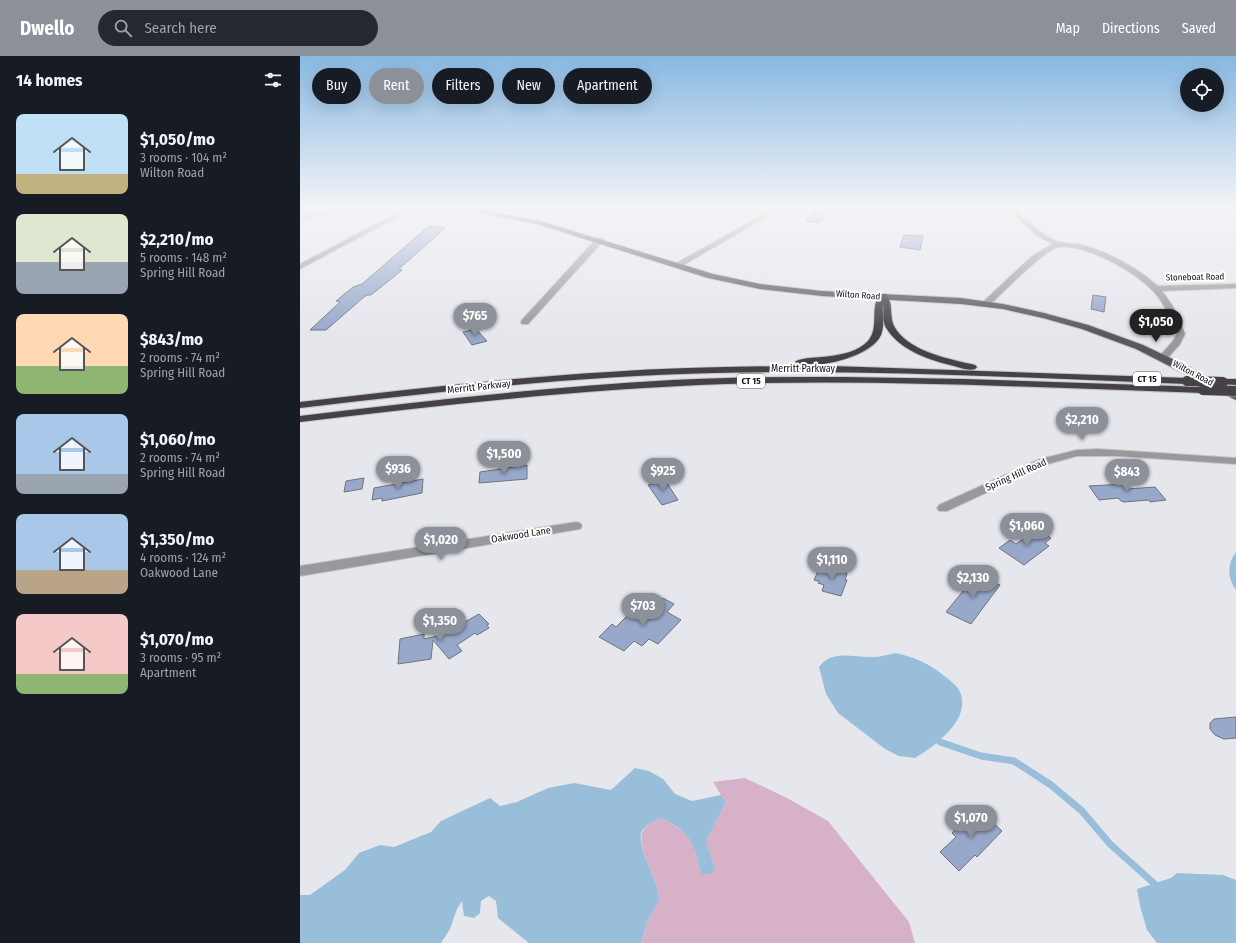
<!DOCTYPE html>
<meta charset="utf-8">
<style>
body{margin:0;font-family:"Fira Sans Condensed",sans-serif;background:#242831;color:#f1f3f6;height:100vh;display:flex;flex-direction:column;font-size:15px;white-space:nowrap}
*{box-sizing:border-box;margin:0}
p{font-size:13px;color:#9ea1a6}
.icon{flex:none;width:22px;height:22px;fill:none;stroke:currentColor;stroke-width:2;stroke-linecap:round;stroke-linejoin:round}
.map{position:relative;flex:1;overflow:hidden}
.panel{display:flex;flex-direction:column;background:#171b24;width:300px}
.panel>*{flex:none}
.top-card{position:absolute;left:12px;top:12px;width:380px;height:36px;display:flex;gap:8px}
.fabs{position:absolute;left:880px;top:12px;display:grid;gap:8px}
.fabs a{display:grid;place-items:center;width:44px;height:44px;border-radius:50%;background:#171b24;box-shadow:0 4px 16px #0002;font-size:20px}
.price{position:absolute;translate:-50% -34px;padding:0 9px;border-radius:14px;background:#8c9099;color:#fff;font-size:13px;line-height:26px;filter:drop-shadow(0 1px 2px #0008)}
.price::after{content:'';position:absolute;left:50%;top:24px;width:12px;height:9px;margin-left:-6px;background:inherit;clip-path:polygon(0 0,100% 0,50% 100%)}
.price.on{background:#222;color:#fff}
ul{padding:0;list-style:none}
li{display:flex;align-items:center;gap:12px;height:100px;padding:0 16px}
li span{display:grid;place-items:center;flex:none;width:112px;height:80px;border-radius:8px;color:#555}
li>.icon{margin-inline-start:auto}
span .icon{width:48px;height:48px;fill:#fffc;stroke-width:1}
li b{font-size:17px}
h2{display:flex;justify-content:space-between;align-items:center;height:48px;padding:0 16px;font-size:17px}
.pill{padding:0 14px;border-radius:18px;background:#171b24;box-shadow:0 4px 16px #0002;font-size:14px;line-height:36px}
.pill.on{background:#8c9099;color:#fff}
header{display:flex;align-items:center;gap:24px;box-sizing:border-box;height:56px;padding:0 20px;background:#8c9099;color:#fff}
header strong{font-size:19px}
nav{display:flex;gap:22px;margin-inline-start:auto;font-size:14px}
.search{width:280px;height:36px;background:#242831;display:flex;align-items:center;gap:10px;box-sizing:border-box;padding:0 14px;border-radius:22px;color:#9ea1a6;font-size:15px}
main{display:flex;flex:1;min-height:0}
.map>svg:first-child{display:block}
</style>
<header>
<strong>Dwello</strong>
<div class="search"><svg class="icon" aria-label="search" viewBox="0 0 24 24"><circle cx="10" cy="10" r="6"/><path d="M15 15l6 6"/></svg>Search here</div>
<nav><a>Map</a><a>Directions</a><a>Saved</a></nav>
</header>
<main>
<section class="panel">
<h2>14 homes<svg class="icon" aria-label="filters" viewBox="0 0 24 24"><path d="M4 7h16M4 17h16"/><circle cx="9" cy="7" r="2"/><circle cx="15" cy="17" r="2"/></svg></h2>
<ul>
<li><span style="background:linear-gradient(#bfe0f5 75%,#c2b280 0)"><svg class="icon" aria-label="home" viewBox="0 0 24 24"><path d="M3 11l9-7 9 7M6 9v11h12V9"/></svg></span><div><b>$1,050/mo</b><p>3 rooms · 104 m²</p><p>Wilton Road</p></div></li>
<li><span style="background:linear-gradient(#dfe7d0 60%,#9aa5b1 0)"><svg class="icon" aria-label="home" viewBox="0 0 24 24"><path d="M3 11l9-7 9 7M6 9v11h12V9"/></svg></span><div><b>$2,210/mo</b><p>5 rooms · 148 m²</p><p>Spring Hill Road</p></div></li>
<li><span style="background:linear-gradient(#ffd9b3 65%,#8fb573 0)"><svg class="icon" aria-label="home" viewBox="0 0 24 24"><path d="M3 11l9-7 9 7M6 9v11h12V9"/></svg></span><div><b>$843/mo</b><p>2 rooms · 74 m²</p><p>Spring Hill Road</p></div></li>
<li><span style="background:linear-gradient(#a9c7e8 75%,#9aa5b1 0)"><svg class="icon" aria-label="home" viewBox="0 0 24 24"><path d="M3 11l9-7 9 7M6 9v11h12V9"/></svg></span><div><b>$1,060/mo</b><p>2 rooms · 74 m²</p><p>Spring Hill Road</p></div></li>
<li><span style="background:linear-gradient(#a9c7e8 70%,#b9a48a 0)"><svg class="icon" aria-label="home" viewBox="0 0 24 24"><path d="M3 11l9-7 9 7M6 9v11h12V9"/></svg></span><div><b>$1,350/mo</b><p>4 rooms · 124 m²</p><p>Oakwood Lane</p></div></li>
<li><span style="background:linear-gradient(#f6c9c9 75%,#8fb573 0)"><svg class="icon" aria-label="home" viewBox="0 0 24 24"><path d="M3 11l9-7 9 7M6 9v11h12V9"/></svg></span><div><b>$1,070/mo</b><p>3 rooms · 95 m²</p><p>Apartment</p></div></li>
</ul>
</section>
<div class="map">
<svg width="936" height="887" viewBox="0 0 936 887">
<rect width="100%" height="100%" fill="#e6e6ed"/>
<path fill="#d7b1c8" d="M12,153L36,154L31,158L0,166V155Z
M445,722L487,742L528,765L609,866L615,887H341C343,880 345,873 347,866C350,859 359,848 359,841C358,824 335,788 343,775C346,769 354,765 360,762C388,774 396,788 401,818L415,812L406,785L426,746L421,739L413,726Z"/>
<path fill="#99bed9" d="M936,496V534C927,522 927,508 936,496Z
M595,597C614,601 628,607 643,619C648,623 658,630 660,636C672,663 635,690 615,702L599,700L585,693L538,657L526,638L519,611C532,593 554,602 573,601C580,601 588,599 595,597Z
M335,712L349,715L363,723L375,738L392,745L421,739L426,746L406,785L415,812L410,818H401C396,789 388,773 360,762C354,765 346,769 342,775C335,788 358,824 359,841C359,848 350,859 347,866C345,873 343,880 341,887H229L198,862L196,845L189,840L181,845L180,857L174,862L164,860L162,845L157,853L150,873L141,887H0V839H10L45,814L59,797L80,789L94,791L131,776L141,765L190,742L200,750L217,746L248,732L274,727L311,734Z
M877,817L923,819L936,824V887H857L847,874L840,850L837,833L871,822Z"/>
<g fill="none" stroke-linecap="round" stroke-linejoin="round">
<path stroke="#99bed9" stroke-width="3" d="M0,164L35,153"/>
<path stroke="#99bed9" stroke-width="7" d="M640,686L681,700L714,705L751,729L782,755L810,788L857,830"/>
</g>
<path fill="#97a8cb" stroke="#70737a" d="M517,153H533L523,164L518,167L506,165Z
M129,170L145,172L99,213L102,214L71,239H67L64,241L26,274H10L40,246L36,245L53,231L62,228Z
M604,179L623,180L620,194L600,191Z
M793,239L806,241L804,256L791,253Z
M176,273L187,285L172,289L163,276Z
M227,409V423L179,427L180,416Z
M64,422L62,433L44,436L46,425Z
M123,423L122,437L82,445V442L72,444L74,432Z
M365,424L378,444L362,449L348,429Z
M823,428L827,433L855,431L866,444L850,446L849,444L824,446L821,445L818,442L799,444L789,430Z
M737,473L751,482L745,487L749,490L724,509L699,492L710,484L716,488Z
M519,513L530,515L531,513L547,517L545,524H547L541,540L522,535L524,529L518,527L519,525L514,524Z
M677,518L700,529L671,568L646,556L663,535L660,534L669,524L671,525Z
M363,542L374,548L367,556L381,564L358,588L349,583L342,590L334,585L324,595L299,581L312,568L316,571L328,559L334,562L338,558L341,560L353,548L355,550Z
M179,558L189,568L187,569L189,572L177,579L175,577L157,589L162,595L149,603L133,584L131,603L98,608L100,583L124,578V583L142,579Z
M936,661V682L924,683L915,679L910,673V667L914,663Z
M677,752L702,775L677,801L675,799L659,815L640,796L656,781L652,777Z"/>
<g fill="none" stroke-linecap="round" stroke-linejoin="round">
<g stroke="#c4c4ca" stroke-width="2">
<path id="minor" d="M105,153H112L0,213V208Z
M473,153H480L380,211H374L373,209Z
M708,153H714C727,164 740,178 756,185C764,189 774,186 783,189C810,197 836,211 858,230L936,228V232L862,235L872,249L885,278L880,288L866,304L863,305L858,302L873,285L877,278C871,266 867,253 859,242C843,220 789,188 759,191C746,192 700,239 689,250H683L682,248L683,246L731,201L752,188L736,179Z
M297,182H300L304,184L228,268H222L221,266L222,264Z
M798,393L936,402V408L818,400H777L748,408L647,455H639L637,452L639,449L740,403L777,394Z
M276,466L280,467L282,470L280,473L0,520V510Z"/>
</g>
<g stroke="#c4c4ca" stroke-width="2">
<path id="major" d="M168,153H179L240,165L413,218L460,228L522,235L661,242L703,248L744,257L788,269L843,289L885,309L936,337V344L836,293L782,273L743,262L703,253L661,248L522,240L460,233L408,222L237,168L171,155Z"/>
</g>
<g stroke="#c4c4ca" stroke-width="2">
<path id="highway" d="M580,238H586C594,248 589,259 594,270C608,296 650,303 675,309L677,311L675,313C669,315 661,312 654,310C629,304 598,294 585,270C582,263 584,255 583,248C582,258 585,269 581,279C571,301 518,313 497,308L495,306C503,298 549,306 568,285C580,271 569,252 580,238Z
M532,310L887,322L892,325L887,328C729,322 572,313 414,317C275,320 138,336 0,352V346C103,334 206,322 309,316C384,311 458,310 532,310Z
M545,321L664,323L903,331L908,334L903,337C744,332 585,323 426,328C283,333 141,349 0,366V360C124,345 248,331 373,324C430,321 488,321 545,321Z
M923,323H936V329L920,328L918,326Z"/>
</g>
<use href="#minor" fill="#9a989b" fill-rule="evenodd"/>
<use href="#major" fill="#5b575c" fill-rule="evenodd"/>
<use href="#highway" fill="#454147" fill-rule="evenodd"/>
<g stroke="#c4c4ca" stroke-width="11" stroke-linecap="butt">
<path id="highway-bridge" d="M887,325L923,326
M903,334L936,335"/>
</g>
<use href="#highway-bridge" stroke="#454147" stroke-width="10"/>
</g>
<linearGradient id="sky" x2="0" y2="1"><stop stop-color="#88b8e2"/><stop offset="0.55" stop-color="#f4f4f7"/><stop offset="1" stop-color="#f4f4f7" stop-opacity="0"/></linearGradient>
<rect width="936" height="277" fill="url(#sky)"/>
<g text-anchor="middle" dominant-baseline="central" stroke-width="4" stroke-linejoin="round" paint-order="stroke">
<g font-size="9" fill="#131315" stroke="#fff">
<text transform="translate(895 221) rotate(-1)">Stoneboat Road</text>
<text transform="translate(558 239) rotate(4)">Wilton Road</text>
<text transform="translate(893 317) rotate(28)">Wilton Road</text>
</g>
<g fill="#fff" stroke="#5a5a5b" stroke-width="1">
<rect x="833" y="316" width="28" height="14" rx="3"/>
<rect x="437" y="318" width="28" height="14" rx="3"/>
</g>
<g font-size="9" font-weight="bold" fill="#131315">
<text x="847" y="323">CT 15</text>
<text x="451" y="325">CT 15</text>
</g>
<g font-size="10" fill="#131315" stroke="#fff">
<text x="503" y="313">Merritt Parkway</text>
<text transform="translate(179 331) rotate(-6)">Merritt Parkway</text>
<text transform="translate(716 419) rotate(-24)">Spring Hill Road</text>
<text transform="translate(221 479) rotate(-9)">Oakwood Lane</text>
</g>
</g>
</svg>
<div class="fabs">
<a><svg class="icon" aria-label="locate" viewBox="0 0 24 24"><circle cx="12" cy="12" r="6"/><path d="M12 2v4M12 18v4M2 12h4M18 12h4"/></svg></a>
</div>
<b class="price" style="left:175px;top:281px">$765</b>
<b class="price on" style="left:856px;top:287px">$1,050</b>
<b class="price" style="left:782px;top:385px">$2,210</b>
<b class="price" style="left:204px;top:419px">$1,500</b>
<b class="price" style="left:98px;top:434px">$936</b>
<b class="price" style="left:363px;top:436px">$925</b>
<b class="price" style="left:827px;top:437px">$843</b>
<b class="price" style="left:727px;top:491px">$1,060</b>
<b class="price" style="left:141px;top:505px">$1,020</b>
<b class="price" style="left:532px;top:525px">$1,110</b>
<b class="price" style="left:673px;top:543px">$2,130</b>
<b class="price" style="left:343px;top:571px">$703</b>
<b class="price" style="left:140px;top:586px">$1,350</b>
<b class="price" style="left:671px;top:783px">$1,070</b>
<div class="top-card">
<a class="pill">Buy</a>
<a class="pill on">Rent</a>
<a class="pill">Filters</a>
<a class="pill">New</a>
<a class="pill">Apartment</a>
</div>
</div>
</main>
